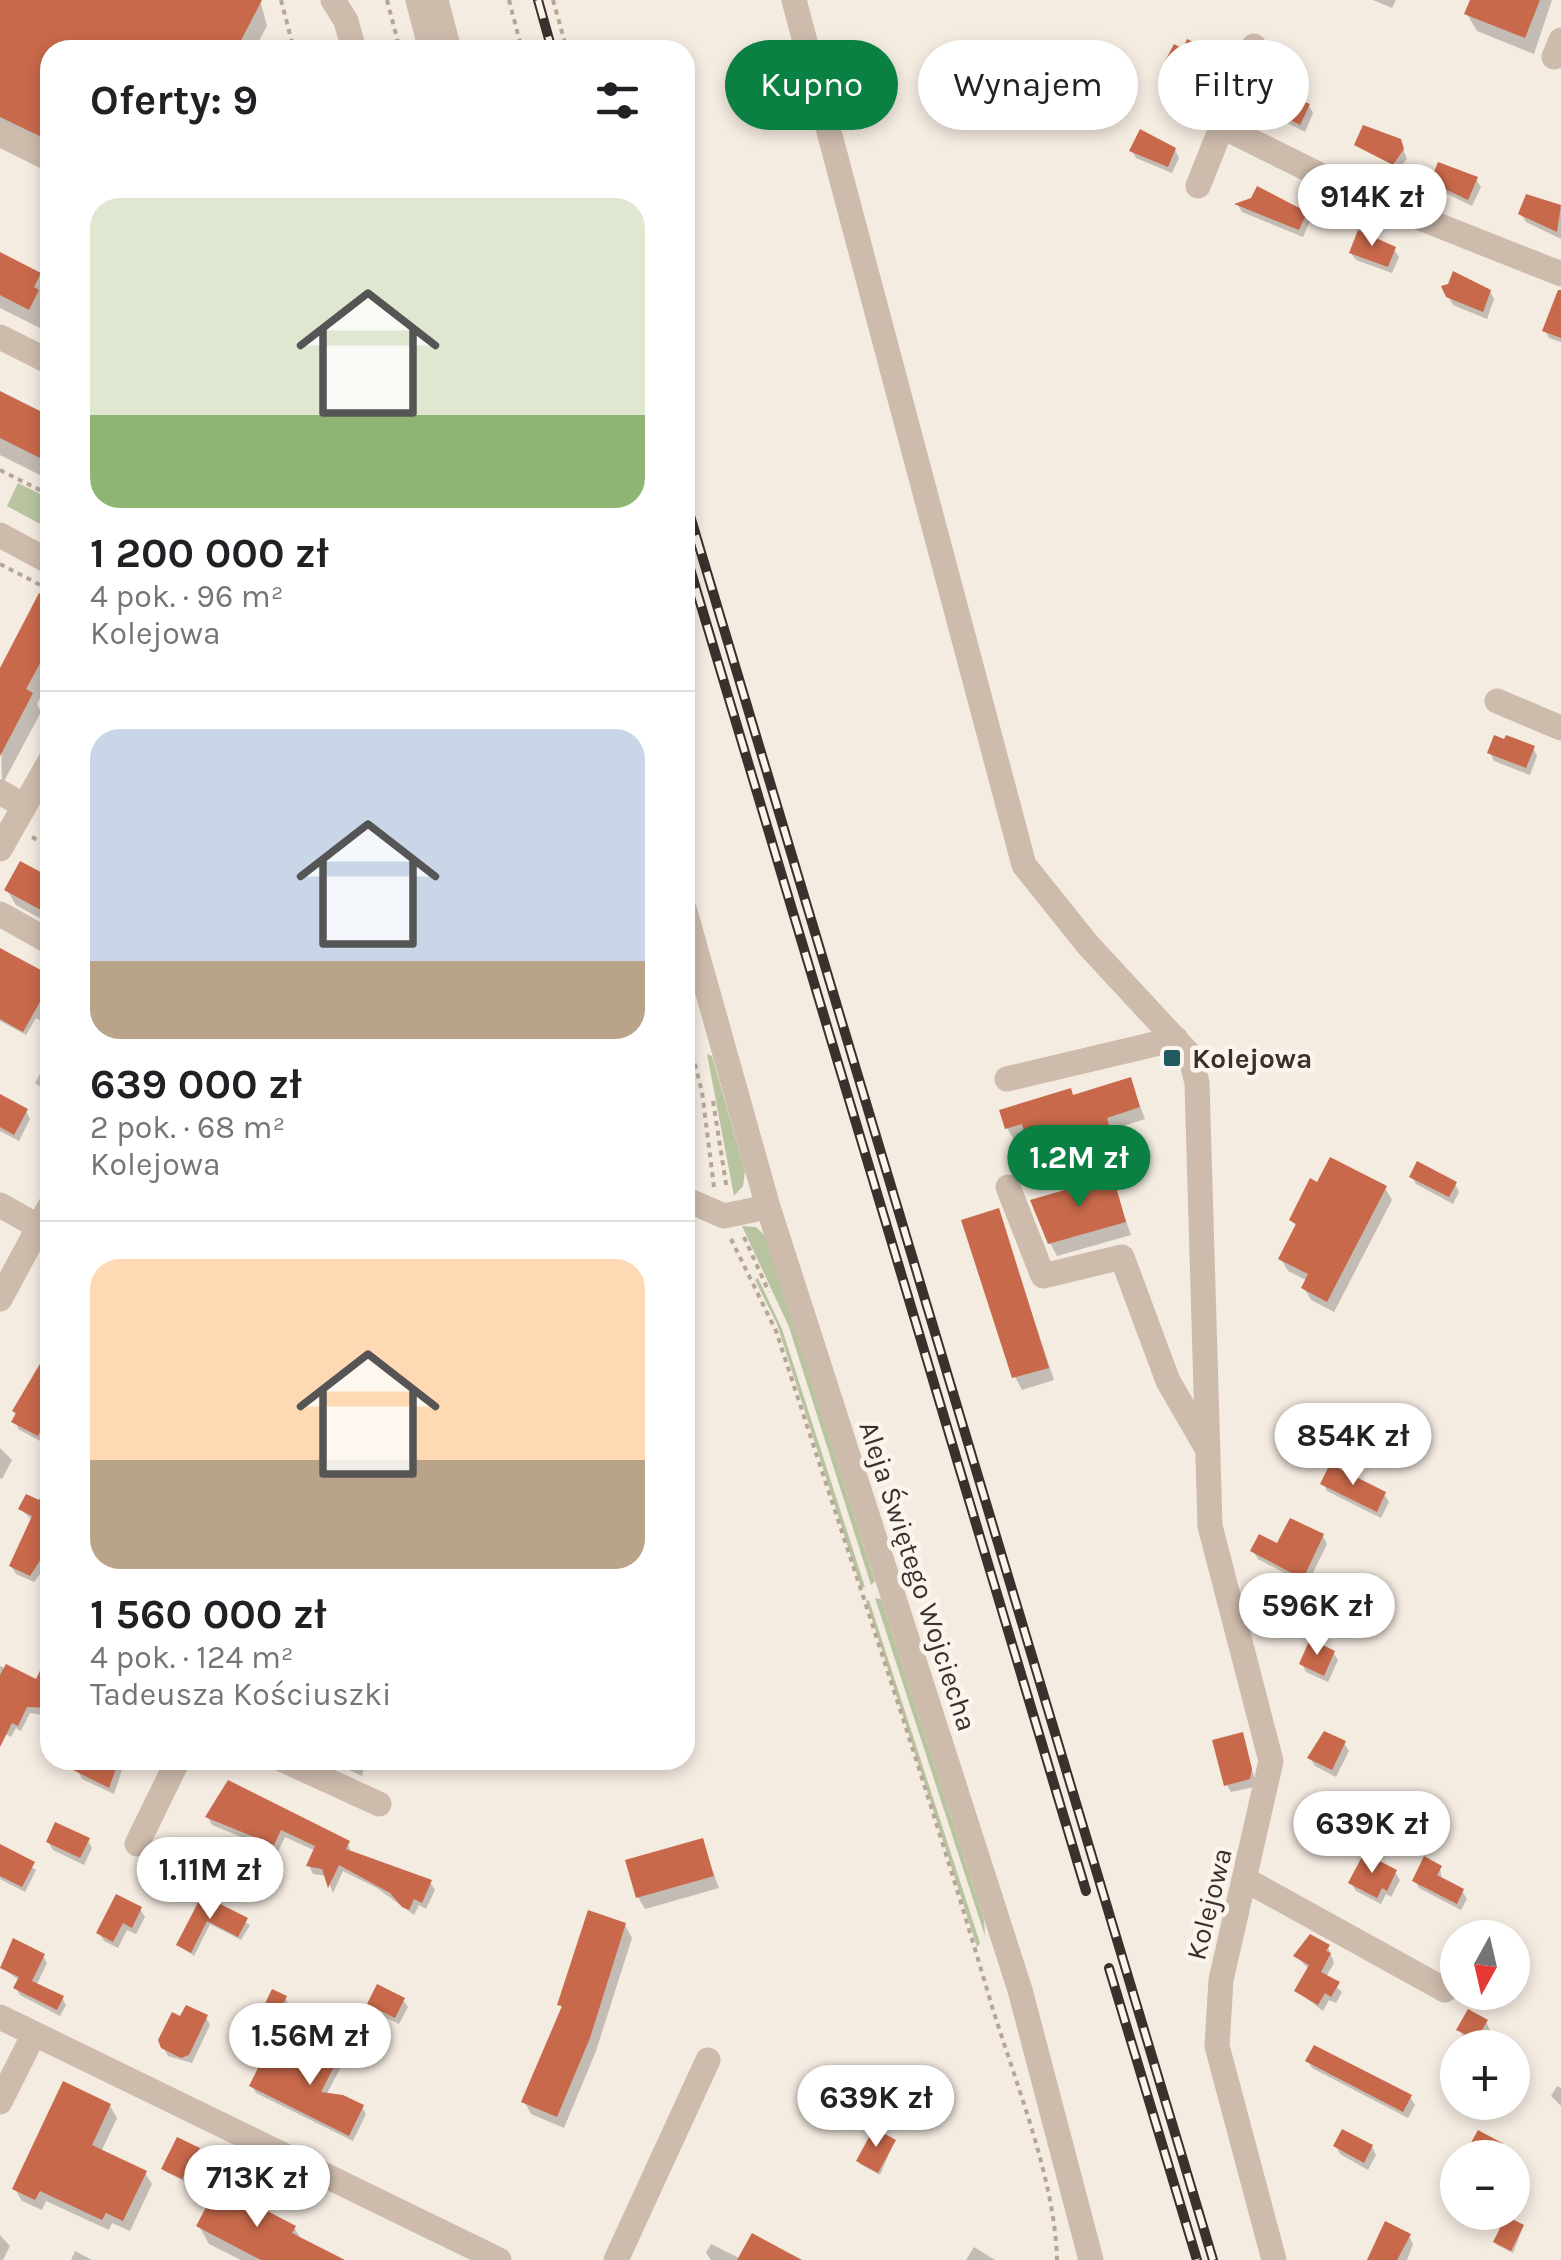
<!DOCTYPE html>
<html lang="pl">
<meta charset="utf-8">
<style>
body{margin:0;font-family:Karla,sans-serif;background:#f2f2f2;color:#202124;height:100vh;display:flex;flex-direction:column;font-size:38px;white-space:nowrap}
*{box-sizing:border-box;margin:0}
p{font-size:32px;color:#757577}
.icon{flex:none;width:55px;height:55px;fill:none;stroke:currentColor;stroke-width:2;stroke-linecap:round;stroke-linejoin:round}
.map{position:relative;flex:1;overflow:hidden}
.sheet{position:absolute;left:40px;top:40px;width:655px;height:1730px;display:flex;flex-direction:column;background:#fff;border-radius:30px;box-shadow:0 5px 15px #0003}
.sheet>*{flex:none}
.guide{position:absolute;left:725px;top:40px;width:685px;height:90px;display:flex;gap:20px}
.needle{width:65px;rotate:188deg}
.controls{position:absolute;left:1440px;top:1920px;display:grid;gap:20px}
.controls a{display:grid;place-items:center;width:90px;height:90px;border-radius:50%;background:#fff;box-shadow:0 5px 15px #0003;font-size:50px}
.price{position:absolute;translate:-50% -85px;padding:0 22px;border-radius:35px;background:#fff;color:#222;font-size:32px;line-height:65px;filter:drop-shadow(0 2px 5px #0008)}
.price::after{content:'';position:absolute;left:50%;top:60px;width:30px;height:22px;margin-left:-15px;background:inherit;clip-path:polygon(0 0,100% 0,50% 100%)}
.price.selected{background:#0b8043;color:#fff}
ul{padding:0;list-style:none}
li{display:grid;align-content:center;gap:20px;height:530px;padding:0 50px}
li+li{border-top:2px solid #e0e0e0}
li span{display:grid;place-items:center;height:310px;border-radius:30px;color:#555}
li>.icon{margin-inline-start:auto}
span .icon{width:180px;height:180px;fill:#fffc;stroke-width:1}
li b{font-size:42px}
h2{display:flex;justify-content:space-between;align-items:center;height:120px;padding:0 50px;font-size:42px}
.tag{padding:0 35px;border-radius:45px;background:#fff;box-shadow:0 5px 15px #0003;font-size:35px;line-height:90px}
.tag.selected{background:#0b8043;color:#fff}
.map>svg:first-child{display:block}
</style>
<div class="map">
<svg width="1561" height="2260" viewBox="0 0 1561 2260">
<rect width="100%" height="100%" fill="#f4ebe1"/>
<path fill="#b8c4a0" d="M18,483L50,499V512L42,525L7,506Z
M707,1054L712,1056L745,1171L743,1186L734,1196Z
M742,1226L756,1227L765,1236L875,1581L871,1585L789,1327Z
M758,1278L782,1329L865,1587L861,1588L777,1324L755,1280Z
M875,1598L881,1599L984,1919L985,1936Z
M869,1600L980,1943L977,1947L866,1601Z"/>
<path fill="#0003" d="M0,0H260L267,26L254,50H50V152L0,127Z
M1373,0H1396L1392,8Z
M1473,0H1552L1534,54L1477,31L1467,14Z
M1206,51L1210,58L1198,84L1172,71L1167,63L1184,52Z
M1266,106H1309L1313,113L1305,132L1270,114Z
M1400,141L1407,159L1401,166L1357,145Z
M1175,150L1179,158L1172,173L1136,158L1132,151Z
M1476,179L1481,187L1472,206L1437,189L1432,181Z
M1528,198L1561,208V239L1526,222L1521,214Z
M1238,205L1306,213L1310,221L1303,237L1242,212Z
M1394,249L1399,257L1392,273L1356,260L1351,253Z
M0,255L39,275L50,294V333L0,308Z
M1490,291L1494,299L1487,319L1453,305L1448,296Z
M1561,314V342L1549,338L1545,330Z
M0,394L50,419V480L0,455Z
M50,603V679L37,704L41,712L2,785L0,689Z
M1533,748L1537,756L1530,775L1494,761L1490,753Z
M50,880V924L16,905L7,890Z
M0,951L50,978V1027L36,1018L26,1035L0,1021Z
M50,1055V1094L35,1083Z
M1130,1080L1145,1119L1111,1130L1122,1166L1103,1172L1089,1136L1036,1152L1028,1135L1014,1140L1007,1128L1074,1097Z
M0,1106L26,1111L30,1119L19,1141L0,1131Z
M1412,1177L1455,1184L1459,1192L1453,1204L1416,1184Z
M1111,1179L1131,1235L1057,1256L1050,1243Z
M1385,1188L1392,1200L1334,1312L1311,1300L1304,1288L1308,1281L1288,1271L1281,1259L1297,1228L1292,1220Z
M998,1211L1054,1380L1022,1390L1015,1377Z
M50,1351V1426L42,1442L18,1429L14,1411Z
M0,1448L12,1460L2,1479L0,1478Z
M1323,1483L1384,1494L1389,1502L1381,1518L1327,1491Z
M21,1509H50V1547L46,1556L49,1562L34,1582L16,1574L11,1566L33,1521Z
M1323,1536L1327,1544L1307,1585L1258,1559L1253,1551Z
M1310,1596L1345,1598L1349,1606L1339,1628L1317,1618Z
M50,1649V1716L30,1713L21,1731L16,1728L11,1737L0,1731V1666L38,1682Z
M1333,1652L1338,1660L1328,1682L1306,1672L1302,1664Z
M1241,1735L1255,1779L1254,1787L1231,1792L1227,1785Z
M1344,1743L1349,1751L1336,1777L1315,1766L1310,1758Z
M83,1760L117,1762L122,1770L114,1794L82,1779L78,1771Z
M351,1760H366L362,1776L349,1770Z
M218,1795L348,1843L351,1853L430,1882L435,1890L426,1909L419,1905L414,1915L377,1888L343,1871L333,1893L326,1876L313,1874L309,1866L316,1851L285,1837L278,1852L212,1825L208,1817Z
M88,1840L92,1848L84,1865L53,1850L48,1842Z
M701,1841L719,1888L645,1909L638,1897Z
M0,1846L36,1870L25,1892L0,1879Z
M1440,1867L1442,1881L1462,1891L1467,1899L1461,1910L1419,1888L1415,1880Z
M1395,1872L1400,1880L1391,1897L1386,1894L1381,1904L1356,1891L1351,1883Z
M204,1898L250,1925L241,1940L210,1924L194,1956L179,1945Z
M140,1909L145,1917L136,1934L127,1930L118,1948L104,1941L99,1933Z
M625,1925L632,1938L596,2051L564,2128L531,2114L524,2101L563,2010L560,2004Z
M1328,1947L1334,1963L1326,1977L1342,1992L1336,2003L1329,2000L1323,2011L1297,1991L1309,1969L1296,1956Z
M43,1956L47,1963L36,1986L62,1998L66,2005L60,2016L20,1995L16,1988L20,1981L1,1967Z
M285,1998L290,2006L277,2032L261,2018Z
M403,2000L408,2007L399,2024L374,2012L370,2004Z
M206,2017L210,2025L192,2063L168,2056L163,2047L182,2020Z
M1486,2022L1490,2030L1482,2045L1464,2037L1459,2030Z
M344,2047L348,2054L326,2095L362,2107L366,2114L353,2141L256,2093L252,2086L307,2075Z
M1512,2054L1528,2064L1520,2078L1512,2075Z
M1308,2061L1410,2097L1415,2105L1408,2118L1312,2068Z
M1557,2086L1561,2088V2106L1551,2096Z
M110,2106L117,2118L101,2152L145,2173L152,2184L130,2231L112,2223L109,2230L46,2201L42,2210L22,2201L15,2189Z
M894,2142L880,2175L860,2164L859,2161Z
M1336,2146L1372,2147L1376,2155L1368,2170L1340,2154Z
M1503,2146L1505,2158H1479L1471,2148Z
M198,2150L184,2181L166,2172L164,2169Z
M199,2226L294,2227L302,2241L339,2260H241L209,2244Z
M1523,2227L1513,2253L1497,2245L1496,2242Z
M0,2235L10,2246L3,2260H0Z
M1409,2236L1413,2244L1407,2260H1372Z
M711,2244L741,2259L796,2260H711L706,2253Z
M974,2247L995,2260H966Z
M75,2251L92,2260H71Z"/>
<path fill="#c8694b" d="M0,0H262L236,50H50V141L0,117Z
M1470,0H1540L1525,38L1464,14Z
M1187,39L1208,49L1194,77L1164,63L1174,44L1183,49Z
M1271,88L1310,104L1300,125L1263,106Z
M1363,125L1401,139L1404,149L1393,165L1354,145Z
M1140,129L1176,148L1168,167L1129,151Z
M1438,162L1478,177L1468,200L1430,182Z
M1257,186L1307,212L1299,230L1234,204L1251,198Z
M1526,194L1561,205L1557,232L1518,214Z
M1358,230L1396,247L1388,267L1349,253Z
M0,252L41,273L34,287L39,290L29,310L0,295Z
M1453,271L1491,290L1483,312L1446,297L1441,286L1448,284Z
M1558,290H1561V338L1542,331Z
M0,391L50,416V463L0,438Z
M39,593L50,600V645L26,689L33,693L0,756V668Z
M1494,735L1504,739L1506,735L1535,746L1526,768L1487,753Z
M20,861L50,877V915L4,890Z
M0,948L50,975V984L23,1032L0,1019Z
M1131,1077L1140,1107L1107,1118L1118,1154L1094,1162L1082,1125L1027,1141L1022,1124L1005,1129L999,1110L1071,1088L1073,1095Z
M0,1094L28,1109L14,1135L0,1127Z
M1330,1157L1387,1186L1327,1302L1301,1288L1308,1274L1278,1259L1296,1224L1289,1220L1310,1178L1317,1182Z
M1417,1161L1457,1182L1449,1197L1409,1177Z
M1113,1176L1126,1222L1048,1244L1030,1200Z
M999,1208L1049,1368L1012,1378L961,1220Z
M50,1347V1412L38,1436L11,1422L16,1413L12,1411Z
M1330,1464L1386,1492L1377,1512L1320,1484Z
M50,1478V1545L30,1576L9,1566L32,1516L18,1509L26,1494L39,1500Z
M1290,1518L1324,1534L1303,1579L1250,1551L1259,1534L1277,1543Z
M1314,1581L1347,1596L1335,1621L1310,1610L1315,1600L1307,1597Z
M1310,1639L1335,1651L1324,1676L1299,1664Z
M50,1650V1708L27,1707L18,1726L12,1723L0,1747V1675L6,1664L36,1679Z
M1324,1731L1346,1741L1332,1770L1307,1758Z
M1243,1732L1252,1769L1250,1779L1224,1786L1212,1740Z
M53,1760H119L109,1788Z
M228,1780L350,1841L346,1849L432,1880L422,1903L414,1899L409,1910L402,1907L390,1893L339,1865L328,1888L322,1869L306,1866L315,1846L281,1830L274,1845L205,1817Z
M55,1822L90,1838L80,1858L46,1842Z
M703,1838L714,1876L636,1898L625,1860Z
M0,1844L35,1862L22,1887L0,1876Z
M1364,1853L1397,1870L1387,1891L1382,1888L1377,1898L1348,1883Z
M1424,1856L1442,1866L1437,1875L1464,1889L1457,1904L1412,1881Z
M116,1894L142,1907L132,1928L123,1923L113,1942L96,1933Z
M202,1895L248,1918L238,1937L207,1921L191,1953L176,1945Z
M588,1910L626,1923L590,2038L557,2117L521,2102L562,2006L557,2005Z
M1310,1934L1330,1945L1326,1951L1331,1953L1321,1972L1340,1982L1331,1997L1325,1993L1318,2005L1294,1991L1309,1965L1293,1956Z
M13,1938L45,1954L32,1981L64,1996L57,2010L13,1988L19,1977L0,1968Z
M377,1984L405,1998L395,2018L367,2004Z
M272,1989L287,1996L273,2025L258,2018Z
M186,2005L208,2015L189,2055L181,2058L161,2048L158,2040L172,2012L180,2016Z
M1468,2009L1488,2020L1480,2033L1507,2048H1458L1465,2034L1456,2030Z
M325,2034L345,2045L321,2092L343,2095L364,2105L349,2136L249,2086L262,2060L273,2066L277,2058L306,2072Z
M1314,2045L1412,2095L1403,2112L1305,2061Z
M63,2081L111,2104L92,2145L147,2171L123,2221L106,2213L102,2220L40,2191L35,2200L12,2189Z
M874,2128L896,2140L878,2173L856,2161Z
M1342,2129L1373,2145L1364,2163L1333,2146Z
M1478,2130L1504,2144L1497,2158L1468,2148Z
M177,2137L200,2148L182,2179L161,2169Z
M218,2185L296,2226L292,2233L345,2260H261L196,2226Z
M1506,2216L1524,2225L1511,2251L1493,2242Z
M1385,2221L1411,2234L1397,2260H1367Z
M752,2233L802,2260H737Z"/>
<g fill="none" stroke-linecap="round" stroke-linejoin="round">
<path stroke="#b9a596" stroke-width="4" stroke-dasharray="5 5" stroke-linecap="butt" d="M281,0L294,50
M387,0L400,50
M509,0L522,50
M553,0L567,50
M0,470L50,495
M0,564L50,590
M685,601V607
M32,837L50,847
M685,1025L702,1092L714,1187
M713,1101L727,1190
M744,1237L769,1292
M731,1239L776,1331C849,1555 925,1778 991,2003C1015,2082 1055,2178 1057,2260"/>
<path stroke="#cdbbac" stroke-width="25" d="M333,0L346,21L354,50
M418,0L431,50
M436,0L449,50
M794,0L1024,865L1088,945L1190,1055L1197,1083L1210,1526L1271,1761L1221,1980L1217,2046L1274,2260
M1554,57L1561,40
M1223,127L1352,191L1561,274
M0,134L50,159
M1198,186L1254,46
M0,337L50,362
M0,535L50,562
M1497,701L1561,728
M0,792L24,806
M0,849L50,761
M685,911L768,1207L1020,1990L1091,2260
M0,914L50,942
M1007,1079L1176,1039
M1008,1187L1043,1276L1122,1257L1168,1381L1205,1445
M685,1199L724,1216L768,1207
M0,1205L39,1227
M0,1299L50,1206
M283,1760L379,1804
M137,1844L178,1760
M1246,1880L1445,1990
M0,2017L499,2260
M0,2102L34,2034
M616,2260L708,2060"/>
<g stroke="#3b302b" stroke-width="10">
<path id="rail" d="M538,0L552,50
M685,499L1213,2260
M685,552L1086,1891
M1109,1968L1197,2260"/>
</g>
<use href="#rail" stroke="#fbf5ee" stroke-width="6" stroke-dasharray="19" stroke-linecap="butt"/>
</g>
<rect fill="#1f5a5e" stroke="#fbf5ee" stroke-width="4" x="1162" y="1048" width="20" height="20" rx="5"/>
<g text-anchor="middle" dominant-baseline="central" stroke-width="9" stroke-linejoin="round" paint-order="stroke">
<g font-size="28" font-weight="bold" fill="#3b302b" stroke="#fbf5ee" text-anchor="start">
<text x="1192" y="1058">Kolejowa</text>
</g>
<g font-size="28" fill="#3b302b" stroke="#fbf5ee">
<text transform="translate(918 1576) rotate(72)">Aleja Świętego Wojciecha</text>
<text transform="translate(1209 1904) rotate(-76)">Kolejowa</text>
</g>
</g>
</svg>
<div class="controls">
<a><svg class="needle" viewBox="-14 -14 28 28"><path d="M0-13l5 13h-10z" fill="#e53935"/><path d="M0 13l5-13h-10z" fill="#757577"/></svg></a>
<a>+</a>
<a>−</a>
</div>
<b class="price" style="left:1372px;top:249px">914K zł</b>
<b class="price selected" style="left:1079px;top:1210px">1.2M zł</b>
<b class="price" style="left:1353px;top:1488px">854K zł</b>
<b class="price" style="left:1317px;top:1658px">596K zł</b>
<b class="price" style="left:1372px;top:1876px">639K zł</b>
<b class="price" style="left:210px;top:1922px">1.11M zł</b>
<b class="price" style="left:310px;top:2088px">1.56M zł</b>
<b class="price" style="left:876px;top:2150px">639K zł</b>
<b class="price" style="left:257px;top:2230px">713K zł</b>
<div class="guide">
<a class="tag selected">Kupno</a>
<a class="tag">Wynajem</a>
<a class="tag">Filtry</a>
</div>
<section class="sheet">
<h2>Oferty: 9<svg class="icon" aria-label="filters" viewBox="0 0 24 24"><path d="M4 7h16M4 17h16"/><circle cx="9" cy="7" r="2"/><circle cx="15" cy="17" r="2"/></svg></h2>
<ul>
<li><span style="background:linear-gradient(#dfe7d0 70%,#8fb573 0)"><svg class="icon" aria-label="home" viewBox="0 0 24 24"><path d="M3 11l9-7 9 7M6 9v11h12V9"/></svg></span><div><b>1 200 000 zł</b><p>4 pok. · 96 m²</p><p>Kolejowa</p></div></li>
<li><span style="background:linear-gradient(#c9d6e8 75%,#b9a48a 0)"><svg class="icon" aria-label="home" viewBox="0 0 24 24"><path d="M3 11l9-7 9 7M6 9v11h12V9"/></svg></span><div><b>639 000 zł</b><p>2 pok. · 68 m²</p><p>Kolejowa</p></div></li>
<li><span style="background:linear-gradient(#ffd9b3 65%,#b9a48a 0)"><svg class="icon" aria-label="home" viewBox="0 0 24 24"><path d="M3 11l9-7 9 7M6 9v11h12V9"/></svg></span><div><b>1 560 000 zł</b><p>4 pok. · 124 m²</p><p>Tadeusza Kościuszki</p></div></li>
</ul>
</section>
</div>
